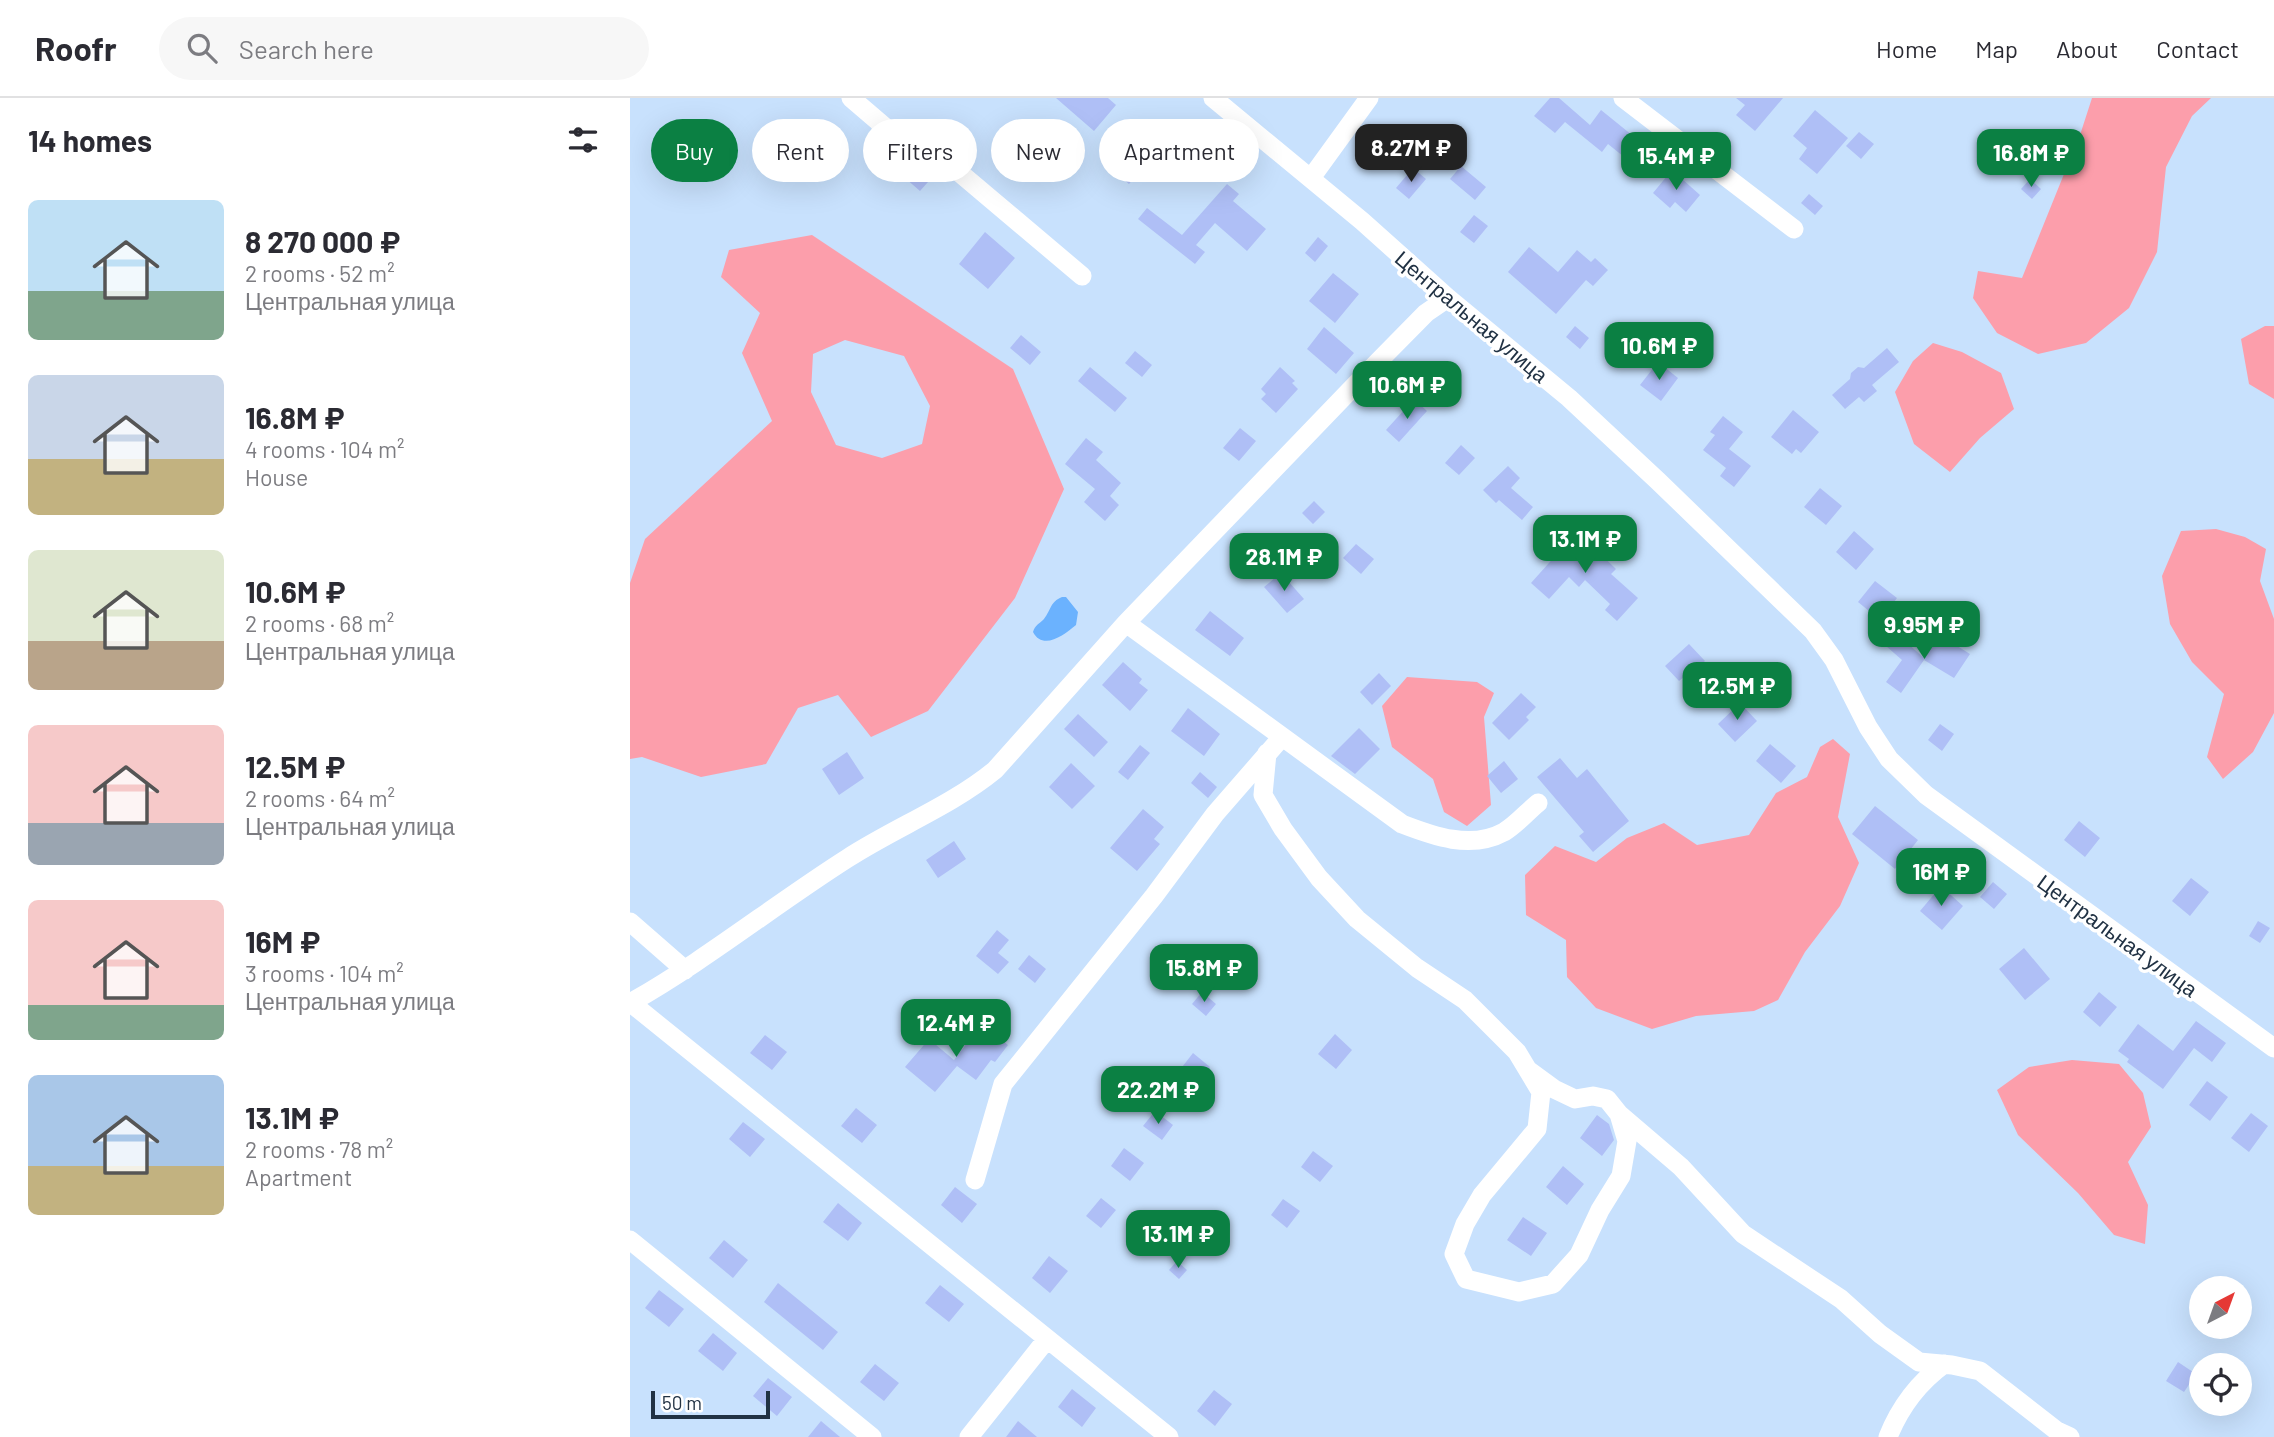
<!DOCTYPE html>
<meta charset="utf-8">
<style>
body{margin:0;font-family:Barlow,sans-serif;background:#f7f7f7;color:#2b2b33;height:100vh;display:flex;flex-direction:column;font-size:26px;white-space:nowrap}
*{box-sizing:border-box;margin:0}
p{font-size:23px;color:#7c7c81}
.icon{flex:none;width:38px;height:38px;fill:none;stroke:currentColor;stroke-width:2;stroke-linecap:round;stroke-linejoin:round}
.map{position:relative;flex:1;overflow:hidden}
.side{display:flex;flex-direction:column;background:#fff;width:630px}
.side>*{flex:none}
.guide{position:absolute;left:21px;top:21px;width:665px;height:63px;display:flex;gap:14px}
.needle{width:46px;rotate:41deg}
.fabs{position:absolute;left:1559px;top:1178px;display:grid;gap:14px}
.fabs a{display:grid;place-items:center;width:63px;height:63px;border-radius:50%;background:#fff;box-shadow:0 7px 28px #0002;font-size:35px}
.scale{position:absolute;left:21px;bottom:18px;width:119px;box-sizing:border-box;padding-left:7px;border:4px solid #213244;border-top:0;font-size:19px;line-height:24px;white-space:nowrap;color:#213244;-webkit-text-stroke:5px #fff;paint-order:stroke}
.price{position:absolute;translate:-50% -60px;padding:0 16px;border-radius:14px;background:#0b8043;color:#fff;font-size:23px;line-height:46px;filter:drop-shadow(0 2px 4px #0008)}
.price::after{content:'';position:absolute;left:50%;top:42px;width:21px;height:16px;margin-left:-10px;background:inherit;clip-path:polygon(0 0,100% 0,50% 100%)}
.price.current{background:#222;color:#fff}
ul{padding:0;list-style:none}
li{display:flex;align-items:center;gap:21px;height:175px;padding:0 28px}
li span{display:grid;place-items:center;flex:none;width:196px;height:140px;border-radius:10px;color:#555}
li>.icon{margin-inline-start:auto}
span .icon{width:84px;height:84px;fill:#fffc;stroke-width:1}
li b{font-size:30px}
h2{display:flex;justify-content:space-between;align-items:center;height:84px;padding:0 28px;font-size:30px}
.chip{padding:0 24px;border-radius:32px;background:#fff;box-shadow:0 7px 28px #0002;font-size:24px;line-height:63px}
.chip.current{background:#0b8043;color:#fff}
header{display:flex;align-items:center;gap:42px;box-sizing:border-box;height:98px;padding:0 35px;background:#fff;border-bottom:2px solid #e1e1e2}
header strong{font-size:33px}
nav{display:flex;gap:38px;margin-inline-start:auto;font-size:24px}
.search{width:490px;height:63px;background:#f7f7f7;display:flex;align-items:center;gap:18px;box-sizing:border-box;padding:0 24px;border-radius:38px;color:#7c7c81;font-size:26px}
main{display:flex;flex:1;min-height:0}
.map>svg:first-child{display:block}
</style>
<header>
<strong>Roofr</strong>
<div class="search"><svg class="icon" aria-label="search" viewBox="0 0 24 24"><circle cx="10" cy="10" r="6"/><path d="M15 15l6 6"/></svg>Search here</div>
<nav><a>Home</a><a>Map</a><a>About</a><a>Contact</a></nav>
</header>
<main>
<section class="side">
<h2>14 homes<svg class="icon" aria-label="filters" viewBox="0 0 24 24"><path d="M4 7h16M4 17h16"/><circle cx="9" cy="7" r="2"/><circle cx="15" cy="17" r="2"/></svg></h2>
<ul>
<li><span style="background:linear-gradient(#bfe0f5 65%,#7fa58c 0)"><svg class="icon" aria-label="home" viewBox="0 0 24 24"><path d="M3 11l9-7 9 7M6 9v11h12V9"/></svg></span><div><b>8 270 000 ₽</b><p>2 rooms · 52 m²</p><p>Центральная улица</p></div></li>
<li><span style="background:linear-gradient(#c9d6e8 60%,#c2b280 0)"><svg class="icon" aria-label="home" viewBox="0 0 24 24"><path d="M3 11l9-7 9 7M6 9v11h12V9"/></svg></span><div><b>16.8M ₽</b><p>4 rooms · 104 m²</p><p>House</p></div></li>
<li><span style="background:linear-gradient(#dfe7d0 65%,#b9a48a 0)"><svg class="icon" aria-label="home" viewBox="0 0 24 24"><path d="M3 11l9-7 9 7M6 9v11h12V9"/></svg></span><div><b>10.6M ₽</b><p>2 rooms · 68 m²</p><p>Центральная улица</p></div></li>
<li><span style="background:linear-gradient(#f6c9c9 70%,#9aa5b1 0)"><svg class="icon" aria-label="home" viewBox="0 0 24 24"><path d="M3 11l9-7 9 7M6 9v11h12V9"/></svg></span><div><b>12.5M ₽</b><p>2 rooms · 64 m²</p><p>Центральная улица</p></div></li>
<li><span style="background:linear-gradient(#f6c9c9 75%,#7fa58c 0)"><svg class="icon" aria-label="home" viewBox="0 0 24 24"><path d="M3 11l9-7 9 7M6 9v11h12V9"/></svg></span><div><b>16M ₽</b><p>3 rooms · 104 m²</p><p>Центральная улица</p></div></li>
<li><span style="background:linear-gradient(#a9c7e8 65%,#c2b280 0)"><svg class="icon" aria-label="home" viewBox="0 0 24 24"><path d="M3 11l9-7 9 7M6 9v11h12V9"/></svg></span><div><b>13.1M ₽</b><p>2 rooms · 78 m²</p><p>Apartment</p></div></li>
</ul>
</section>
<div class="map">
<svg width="1644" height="1339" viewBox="0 0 1644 1339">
<rect width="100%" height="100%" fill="#c8e1fd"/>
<path fill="#fc9eab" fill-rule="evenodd" d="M1462,0H1581L1562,18L1536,69L1527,154L1499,210L1456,245L1408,256L1367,235L1343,200L1348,173L1392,180L1451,34Z
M182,137L383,271L434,391L385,500L298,613L241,639L208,597L168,610L136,666L71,679L12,659L0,661V485L15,441L142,323L112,255L130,215L91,179L99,152ZM215,242L274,258L300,308L292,346L252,360L206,347L181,294L183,256Z
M1635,228H1644V301L1619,286L1611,241Z
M1303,245L1332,254L1371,275L1384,311L1350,340L1320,374L1284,346L1265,294L1283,263Z
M1586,431L1615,439L1636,451L1630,483L1644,521V615L1623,654L1593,681L1577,659L1594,596L1562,564L1540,526L1532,478L1551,433Z
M777,579L847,584L864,595L854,619L861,707L837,728L814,714L803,681L762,649L752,608Z
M1203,641L1220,656L1208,719L1229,765L1210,808L1175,854L1148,902L1124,913L1066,918L1022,931L966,910L937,879L936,842L896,817L895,777L925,748L966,764L997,740L1034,725L1067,747L1119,737L1146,695L1177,679L1190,649Z
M1442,962L1489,966L1513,995L1521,1029L1498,1064L1518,1107L1515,1146L1484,1137L1448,1095L1388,1037L1367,992L1399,969Z"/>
<path fill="#6bb2fe" d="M432,499H436L448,514L446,527C434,537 413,553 403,534C405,527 409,526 414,521C421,512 420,504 432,499Z"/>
<path fill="#afbff6" d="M426,0H478L486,7L464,33Z
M920,0H929L960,27L971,12L1018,50L1004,67L978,46L972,54L935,24L925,35L904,18Z
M1106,0H1153L1125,33L1106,17L1115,7Z
M1185,12L1218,40L1187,76L1169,61L1177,50L1163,38Z
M1229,34L1244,46L1231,61L1216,48Z
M532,42L558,63L540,84L517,65L499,86L477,67L495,46L514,63Z
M282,55L306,75L290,93L267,73Z
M831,68L856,89L845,102L820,81Z
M783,70L796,81L779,101L766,90Z
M1042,72L1070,97L1056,114L1045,104L1040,110L1023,95Z
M1400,81L1411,91L1402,101L1391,91Z
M597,86L609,96L603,103L636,131L617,153L585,125L566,147L575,154L565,166L508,121L517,110L552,137Z
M1179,96L1193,108L1185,117L1171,105Z
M844,117L858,128L844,145L830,134Z
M355,134L385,160L358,191L329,166Z
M688,139L698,148L685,164L675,155Z
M899,149L928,174L947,152L961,164L965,160L978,172L963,188L956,182L926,216L878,174Z
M703,175L729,196L705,225L679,203Z
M945,228L959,240L950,251L936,239Z
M694,229L724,255L706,276L677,251Z
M391,237L411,254L400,267L380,250Z
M1257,250L1269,264L1242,287L1247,293L1234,304L1229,299L1215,311L1202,297L1220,281L1221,275L1228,269L1234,270Z
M505,253L522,267L512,279L495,265Z
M1028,264L1048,280L1031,303L1010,287Z
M460,269L497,300L485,314L448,283Z
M650,269L665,283L662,285L668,291L646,315L631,301L636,296L631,291Z
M784,301L797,313L769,344L756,332Z
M1163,312L1189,334L1171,355L1166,351L1162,356L1141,339Z
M1093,318L1113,334L1099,351L1121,368L1104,389L1090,378L1096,370L1073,352L1085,337L1080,334Z
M610,330L626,343L609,363L593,350Z
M456,340L473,354L466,362L491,385L480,398L489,407L475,423L454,404L465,391L435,366Z
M831,347L845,360L829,377L815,365Z
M878,368L890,380L881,390L903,409L892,422L869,402L866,405L853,392Z
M1190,390L1212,408L1196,427L1174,409Z
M684,403L695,414L683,426L672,415Z
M1224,433L1244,451L1226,472L1206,454Z
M948,434L986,471L981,476L1008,500L987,523L975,512L980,506L955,482L949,489L939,479L919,501L901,485L927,456L925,454L942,436L944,438Z
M726,446L744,461L731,476L713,460Z
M651,475L674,501L657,515L634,489Z
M1245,483L1267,500L1250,522L1228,504Z
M580,513L614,540L600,558L565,532Z
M1267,536L1294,560L1303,544L1311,549L1316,541L1340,556L1324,580L1294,562L1271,595L1256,584L1272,562L1256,548Z
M1059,546L1075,563L1056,580L1054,579L1049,583L1035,568Z
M493,564L512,581L509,585L518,592L500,613L472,587Z
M749,575L761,588L742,607L730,594Z
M1098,575L1109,587L1096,600L1085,588Z
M891,595L906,609L896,619L899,622L879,642L862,625Z
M1110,605L1127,623L1105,644L1088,626Z
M558,610L590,636L574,658L541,633Z
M448,616L478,644L464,659L434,631Z
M1310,626L1324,636L1312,653L1298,642Z
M729,630L750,651L725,676L701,658Z
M1140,646L1166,668L1151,685L1126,663Z
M510,647L520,655L498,682L488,674Z
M217,654L234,680L209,697L192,671Z
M930,660L947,680L957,671L999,723L963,754L949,738L954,734L907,679Z
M874,663L888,681L871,695L857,678Z
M441,665L465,688L442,711L419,689Z
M570,674L587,689L578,700L561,685Z
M1245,708L1288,742L1265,771L1222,736Z
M513,711L534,729L524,741L530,746L507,773L480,750Z
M1449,723L1470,740L1455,759L1434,742Z
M324,743L336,761L308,780L296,762Z
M1561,780L1579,794L1560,818L1542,803Z
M1363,784L1377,796L1364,811L1350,799Z
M1311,788L1333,808L1312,832L1290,813Z
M1628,823L1640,830L1630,845L1619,838Z
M367,832L379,842L368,855L379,864L368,876L346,858Z
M1394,850L1420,881L1395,902L1369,871Z
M399,857L416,871L405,885L388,871Z
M572,894L586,906L576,918L562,906Z
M1469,894L1487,909L1470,929L1453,914Z
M1566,923L1596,945L1582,964L1564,950L1533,991L1497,964L1499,961L1488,953L1508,926L1543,953Z
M351,927L378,947L365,964L361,962L346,982L327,968L305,994L275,969L299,941L324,962Z
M705,936L722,952L706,971L688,956Z
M135,937L157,954L142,972L120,955Z
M563,955L580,969L566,986L549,973Z
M1577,983L1598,999L1580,1023L1559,1007Z
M226,1010L247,1027L232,1045L211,1028Z
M525,1013L543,1027L532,1042L513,1028Z
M1621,1015L1638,1028L1619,1054L1601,1040Z
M967,1017L979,1026L984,1042L972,1058L950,1040Z
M113,1024L135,1041L120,1059L99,1041Z
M494,1050L514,1065L500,1083L481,1068Z
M683,1053L703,1068L690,1084L671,1069Z
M933,1068L954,1086L937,1107L916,1089Z
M325,1089L347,1106L332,1125L311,1107Z
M471,1100L486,1112L471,1130L456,1118Z
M653,1101L670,1113L657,1130L641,1117Z
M208,1105L232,1125L218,1143L193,1124Z
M574,1113L597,1129L583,1148L560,1132Z
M893,1119L917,1135L901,1158L877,1142Z
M94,1142L118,1162L103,1180L79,1160Z
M419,1158L438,1173L420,1195L402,1180Z
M547,1163L557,1172L549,1181L539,1172Z
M148,1185L208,1234L193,1252L134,1204Z
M310,1187L334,1206L319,1224L295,1205Z
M29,1192L54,1211L39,1229L15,1210Z
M83,1235L107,1255L93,1273L68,1253Z
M1548,1264L1566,1276L1554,1294L1536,1283Z
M245,1266L269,1285L254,1303L230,1284Z
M138,1280L162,1299L147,1318L123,1298Z
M442,1291L466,1310L452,1329L428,1309Z
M584,1292L602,1306L585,1328L567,1313Z
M191,1323L210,1339H178Z
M388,1323L407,1339H376Z"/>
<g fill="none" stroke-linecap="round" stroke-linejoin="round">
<path stroke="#fff" stroke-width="19" d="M221,0L256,30L288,43L311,59L452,178
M583,0L732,123L818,200L939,300L1028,383L1183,533L1204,562L1238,629L1259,661L1296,697L1644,950
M993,0L1164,131
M681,80L739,0
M496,525L772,726C803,738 841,752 874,734C886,727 897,714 908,705
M637,655L633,697L653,731L689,780L727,821L787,870L835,902L887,954L911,994L907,1031L852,1097L835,1126L824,1156L836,1181L889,1194L923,1186L949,1157L970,1112L991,1078L997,1043L989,1016L977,1001L963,998L945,1001L924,991L898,972
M0,824L55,872
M0,905C76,862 144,807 218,760C266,729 321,708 365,672L496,525L727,285L796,215L818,200
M1,905L539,1339
M989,1016L1051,1069L1113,1136L1211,1201L1250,1236L1289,1264L1322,1267L1350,1273L1427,1333L1440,1339
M345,1082L373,986L524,798L585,716L652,639
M0,1142L242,1339
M339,1339L417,1241
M1258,1339C1270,1309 1288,1285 1314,1266"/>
</g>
<g text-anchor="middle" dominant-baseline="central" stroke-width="7" stroke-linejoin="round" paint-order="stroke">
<g font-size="21" fill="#213244" stroke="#fff">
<text transform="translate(842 218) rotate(40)">Центральная улица</text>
<text transform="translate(1488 837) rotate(36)">Центральная улица</text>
</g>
</g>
</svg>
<div class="fabs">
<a><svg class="needle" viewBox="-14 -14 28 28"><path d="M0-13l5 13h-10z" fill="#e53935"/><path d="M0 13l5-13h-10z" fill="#7c7c81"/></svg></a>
<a><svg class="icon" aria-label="locate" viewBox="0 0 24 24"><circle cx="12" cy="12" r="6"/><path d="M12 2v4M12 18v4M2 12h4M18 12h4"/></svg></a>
</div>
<div class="scale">50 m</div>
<b class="price current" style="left:781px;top:86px">8.27M ₽</b>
<b class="price" style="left:1401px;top:91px">16.8M ₽</b>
<b class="price" style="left:1046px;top:94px">15.4M ₽</b>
<b class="price" style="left:1029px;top:284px">10.6M ₽</b>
<b class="price" style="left:777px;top:323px">10.6M ₽</b>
<b class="price" style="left:955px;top:477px">13.1M ₽</b>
<b class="price" style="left:654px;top:495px">28.1M ₽</b>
<b class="price" style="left:1294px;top:563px">9.95M ₽</b>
<b class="price" style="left:1107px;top:624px">12.5M ₽</b>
<b class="price" style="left:1311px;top:810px">16M ₽</b>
<b class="price" style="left:574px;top:906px">15.8M ₽</b>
<b class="price" style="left:326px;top:961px">12.4M ₽</b>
<b class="price" style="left:528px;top:1028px">22.2M ₽</b>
<b class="price" style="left:548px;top:1172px">13.1M ₽</b>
<div class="guide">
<a class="chip current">Buy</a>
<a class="chip">Rent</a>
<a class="chip">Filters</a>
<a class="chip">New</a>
<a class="chip">Apartment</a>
</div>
</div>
</main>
